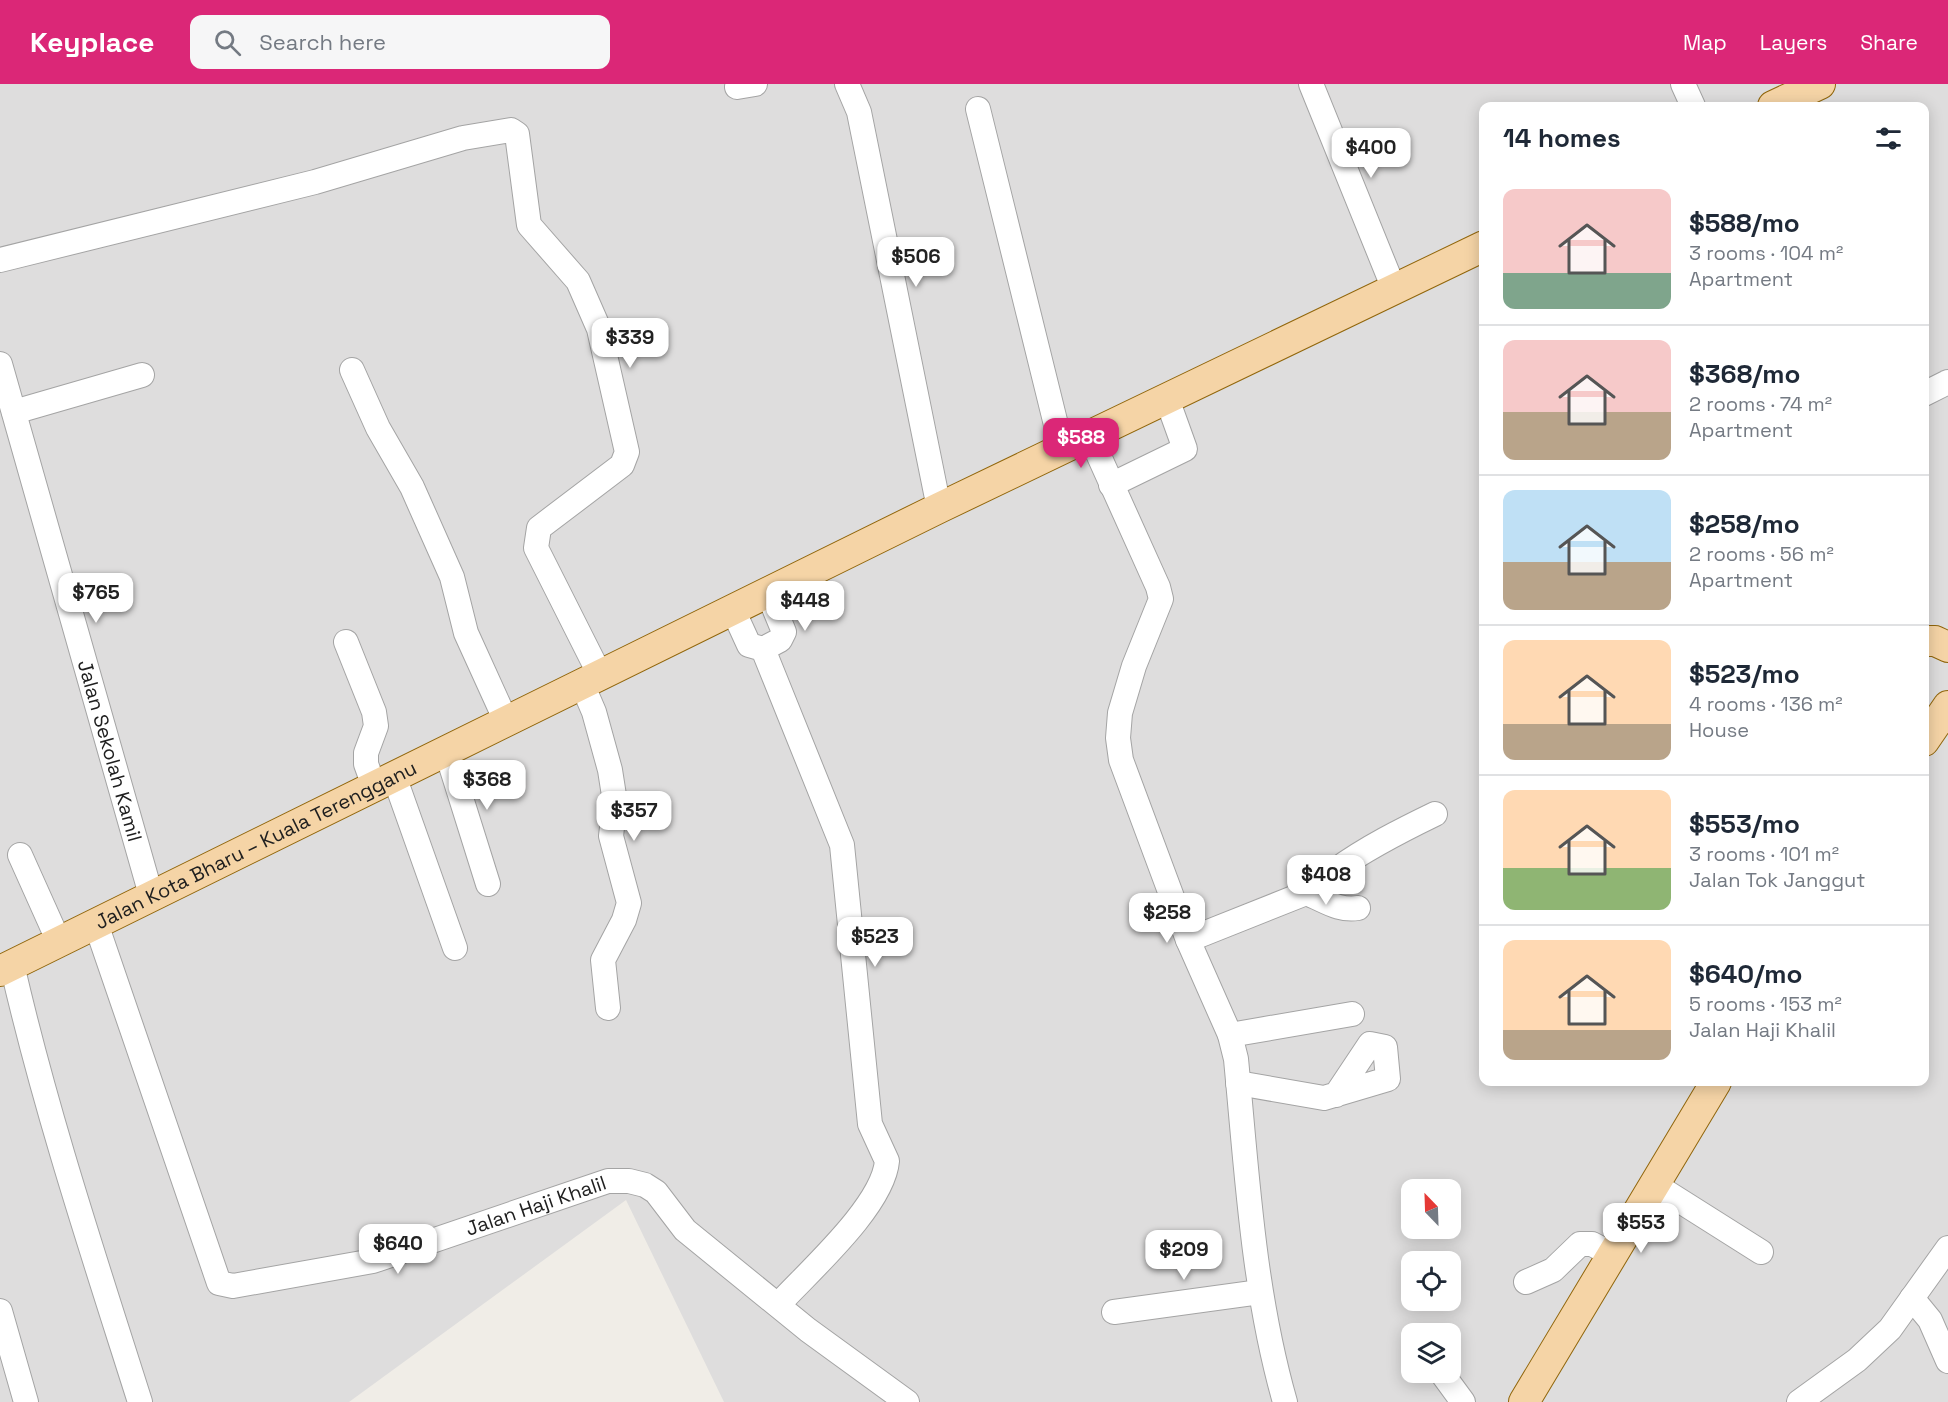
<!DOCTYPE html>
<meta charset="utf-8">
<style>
body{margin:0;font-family:"Space Grotesk",sans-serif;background:#f6f6f7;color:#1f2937;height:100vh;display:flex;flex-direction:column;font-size:22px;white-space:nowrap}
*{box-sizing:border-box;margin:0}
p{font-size:20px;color:#747a83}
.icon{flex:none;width:33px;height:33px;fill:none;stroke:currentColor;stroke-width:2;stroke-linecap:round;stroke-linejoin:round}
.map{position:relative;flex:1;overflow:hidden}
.panel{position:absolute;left:1479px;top:18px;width:450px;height:984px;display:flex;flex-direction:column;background:#fff;border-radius:12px;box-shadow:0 3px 15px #0003}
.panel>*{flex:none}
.needle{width:39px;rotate:337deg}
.tools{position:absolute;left:1401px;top:1095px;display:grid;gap:12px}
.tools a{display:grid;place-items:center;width:60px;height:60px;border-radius:12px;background:#fff;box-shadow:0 3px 15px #0003;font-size:30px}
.price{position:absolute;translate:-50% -51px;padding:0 14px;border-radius:12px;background:#fff;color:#222;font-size:20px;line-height:39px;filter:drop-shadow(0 2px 3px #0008)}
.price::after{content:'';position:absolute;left:50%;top:36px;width:18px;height:14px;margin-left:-9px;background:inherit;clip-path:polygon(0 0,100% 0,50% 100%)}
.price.on{background:#db2777;color:#fff}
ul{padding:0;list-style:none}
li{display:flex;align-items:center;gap:18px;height:150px;padding:0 24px}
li+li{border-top:2px solid #e0e1e3}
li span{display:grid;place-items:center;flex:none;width:168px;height:120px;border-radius:12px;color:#555}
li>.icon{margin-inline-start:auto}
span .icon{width:72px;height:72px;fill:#fffc;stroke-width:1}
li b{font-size:26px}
h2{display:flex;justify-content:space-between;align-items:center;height:72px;padding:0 24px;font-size:26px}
header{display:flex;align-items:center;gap:36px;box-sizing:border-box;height:84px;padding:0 30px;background:#db2777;color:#fff}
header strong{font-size:28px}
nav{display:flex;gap:33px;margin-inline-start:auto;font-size:21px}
.search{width:420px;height:54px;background:#f6f6f7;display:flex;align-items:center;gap:15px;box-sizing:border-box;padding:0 21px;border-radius:12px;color:#747a83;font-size:22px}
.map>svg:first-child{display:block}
</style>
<header>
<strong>Keyplace</strong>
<div class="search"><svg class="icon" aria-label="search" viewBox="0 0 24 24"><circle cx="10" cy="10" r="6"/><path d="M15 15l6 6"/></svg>Search here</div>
<nav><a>Map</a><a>Layers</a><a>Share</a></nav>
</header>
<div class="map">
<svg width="1948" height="1318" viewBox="0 0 1948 1318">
<rect width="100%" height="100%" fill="#f0ede7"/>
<path fill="#dedddd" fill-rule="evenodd" d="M0,0H1948V1318H724L626,1116L349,1318H0ZM1484,22H1924V998H1484ZM1412,1106H1450V1144H1412ZM1412,1178H1450V1216H1412ZM1412,1250H1450V1288H1412Z"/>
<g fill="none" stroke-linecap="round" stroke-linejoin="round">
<g stroke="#a4a4a4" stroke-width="26">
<g id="minor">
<path d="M847,0L859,28L939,424"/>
<path d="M1311,0L1394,205"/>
<path d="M1683,0L1693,22"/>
<path d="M737,3L755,0"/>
<path d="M978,25L1062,365"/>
<path d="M0,176L315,98L463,54L511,46L517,50L529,141L578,197L599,245L627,368L622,381L539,444L536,464L600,591"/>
<path id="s1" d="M0,280L151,811"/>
<path d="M352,286L378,344L412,403L452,493L466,549L506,637"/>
<path d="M1924,310L1948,298"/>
<path d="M14,328L142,291"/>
<path d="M1090,352L1158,503L1161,515L1134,582L1120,629L1118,654L1121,676L1188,856L1230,951L1236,975C1247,1090 1253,1206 1285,1318"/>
<path d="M1111,401L1185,365L1167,315"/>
<path d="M733,526L749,561L763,565L842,761L870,1040L887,1077C883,1122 809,1187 778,1221"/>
<path d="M346,558L374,628L376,642L366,669V680L374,702"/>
<path d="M763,565L780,556L784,548L768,509"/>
<path d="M582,600L594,628L610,686L615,718L611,752L629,819L624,836L603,876L608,924"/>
<path d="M446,666L488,800"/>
<path d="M394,692L455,864"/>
<path d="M20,771L59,858"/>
<path d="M1306,809C1325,816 1337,827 1358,824"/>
<path id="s2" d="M96,840L219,1199L233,1202L373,1177L608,1097H629L645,1101L656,1108L685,1146L808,1246L907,1318"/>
<path d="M1188,856L1306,809C1319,803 1325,794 1336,786C1366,764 1402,746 1435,730"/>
<path d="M12,881C46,1029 94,1173 140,1318"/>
<path d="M1230,951L1352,930"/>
<path d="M1238,999L1324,1014L1388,995L1385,963L1370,960L1336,1011"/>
<path d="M1655,1101L1761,1168"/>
<path d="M1526,1198L1553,1186L1580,1160H1592L1613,1171"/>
<path d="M1912,1214L1930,1236L1948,1277"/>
<path d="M0,1227L26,1318"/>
<path d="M1114,1228L1260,1208"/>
<path d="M1441,1288L1463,1318"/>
<path d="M1799,1318L1857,1276L1890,1245L1948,1164"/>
</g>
</g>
<g stroke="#91660b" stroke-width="32">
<g id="major">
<path d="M1773,22L1820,0"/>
<path d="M1924,557H1935L1948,563"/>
<path d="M1924,657L1948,622"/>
<path id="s3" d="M0,887L939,424L1484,162"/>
<path d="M1524,1318L1716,998"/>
</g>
</g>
<use href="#minor" stroke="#fff" stroke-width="24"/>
<use href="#major" stroke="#f5d4a6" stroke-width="30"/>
</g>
<g text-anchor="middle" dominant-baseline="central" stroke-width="5" stroke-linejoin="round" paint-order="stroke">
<g font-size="20" fill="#202020" stroke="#fff">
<text stroke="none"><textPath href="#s1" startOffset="402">Jalan Sekolah Kamil</textPath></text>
<text stroke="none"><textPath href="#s3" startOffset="285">Jalan Kota Bharu – Kuala Terengganu</textPath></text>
<text stroke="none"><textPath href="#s2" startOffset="708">Jalan Haji Khalil</textPath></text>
</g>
</g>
</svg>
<div class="tools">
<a><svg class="needle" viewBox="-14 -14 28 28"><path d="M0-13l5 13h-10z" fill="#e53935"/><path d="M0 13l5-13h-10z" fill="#747a83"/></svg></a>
<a><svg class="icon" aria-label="locate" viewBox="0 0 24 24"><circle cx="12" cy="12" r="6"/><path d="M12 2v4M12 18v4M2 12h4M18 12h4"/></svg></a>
<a><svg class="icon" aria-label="layers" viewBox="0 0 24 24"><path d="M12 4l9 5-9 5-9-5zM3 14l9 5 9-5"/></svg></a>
</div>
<b class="price" style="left:1371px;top:95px">$400</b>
<b class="price" style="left:916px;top:204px">$506</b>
<b class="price" style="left:630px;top:285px">$339</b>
<b class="price on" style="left:1081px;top:385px">$588</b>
<b class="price" style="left:96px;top:540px">$765</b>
<b class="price" style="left:805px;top:548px">$448</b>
<b class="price" style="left:487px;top:727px">$368</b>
<b class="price" style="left:634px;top:758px">$357</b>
<b class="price" style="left:1326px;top:822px">$408</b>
<b class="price" style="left:1167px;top:860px">$258</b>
<b class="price" style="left:875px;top:884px">$523</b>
<b class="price" style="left:1641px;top:1170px">$553</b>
<b class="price" style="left:398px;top:1191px">$640</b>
<b class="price" style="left:1184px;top:1197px">$209</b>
<section class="panel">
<h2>14 homes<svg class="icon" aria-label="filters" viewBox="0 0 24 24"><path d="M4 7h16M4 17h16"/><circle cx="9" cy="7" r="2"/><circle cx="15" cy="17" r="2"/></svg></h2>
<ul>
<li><span style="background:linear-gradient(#f6c9c9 70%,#7fa58c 0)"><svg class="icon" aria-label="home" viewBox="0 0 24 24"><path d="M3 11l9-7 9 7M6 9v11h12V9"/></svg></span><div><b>$588/mo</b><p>3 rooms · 104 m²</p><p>Apartment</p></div></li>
<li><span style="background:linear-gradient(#f6c9c9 60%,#b9a48a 0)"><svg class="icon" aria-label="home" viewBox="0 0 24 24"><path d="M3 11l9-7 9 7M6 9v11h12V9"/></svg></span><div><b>$368/mo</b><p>2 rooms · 74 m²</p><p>Apartment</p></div></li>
<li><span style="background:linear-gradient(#bfe0f5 60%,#b9a48a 0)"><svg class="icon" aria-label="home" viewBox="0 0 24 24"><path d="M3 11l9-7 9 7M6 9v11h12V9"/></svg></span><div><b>$258/mo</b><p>2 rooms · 56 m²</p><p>Apartment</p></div></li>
<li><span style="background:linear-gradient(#ffd9b3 70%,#b9a48a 0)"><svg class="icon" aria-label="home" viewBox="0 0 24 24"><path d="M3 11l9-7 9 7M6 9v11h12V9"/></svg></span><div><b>$523/mo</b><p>4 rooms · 136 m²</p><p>House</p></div></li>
<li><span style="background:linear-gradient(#ffd9b3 65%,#8fb573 0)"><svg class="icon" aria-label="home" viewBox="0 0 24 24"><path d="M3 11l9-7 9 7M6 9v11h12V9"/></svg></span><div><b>$553/mo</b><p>3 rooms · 101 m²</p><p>Jalan Tok Janggut</p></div></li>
<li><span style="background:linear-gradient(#ffd9b3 75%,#b9a48a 0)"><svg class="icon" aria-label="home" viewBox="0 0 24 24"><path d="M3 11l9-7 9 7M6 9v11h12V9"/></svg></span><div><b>$640/mo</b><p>5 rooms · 153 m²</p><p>Jalan Haji Khalil</p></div></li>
</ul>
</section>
</div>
